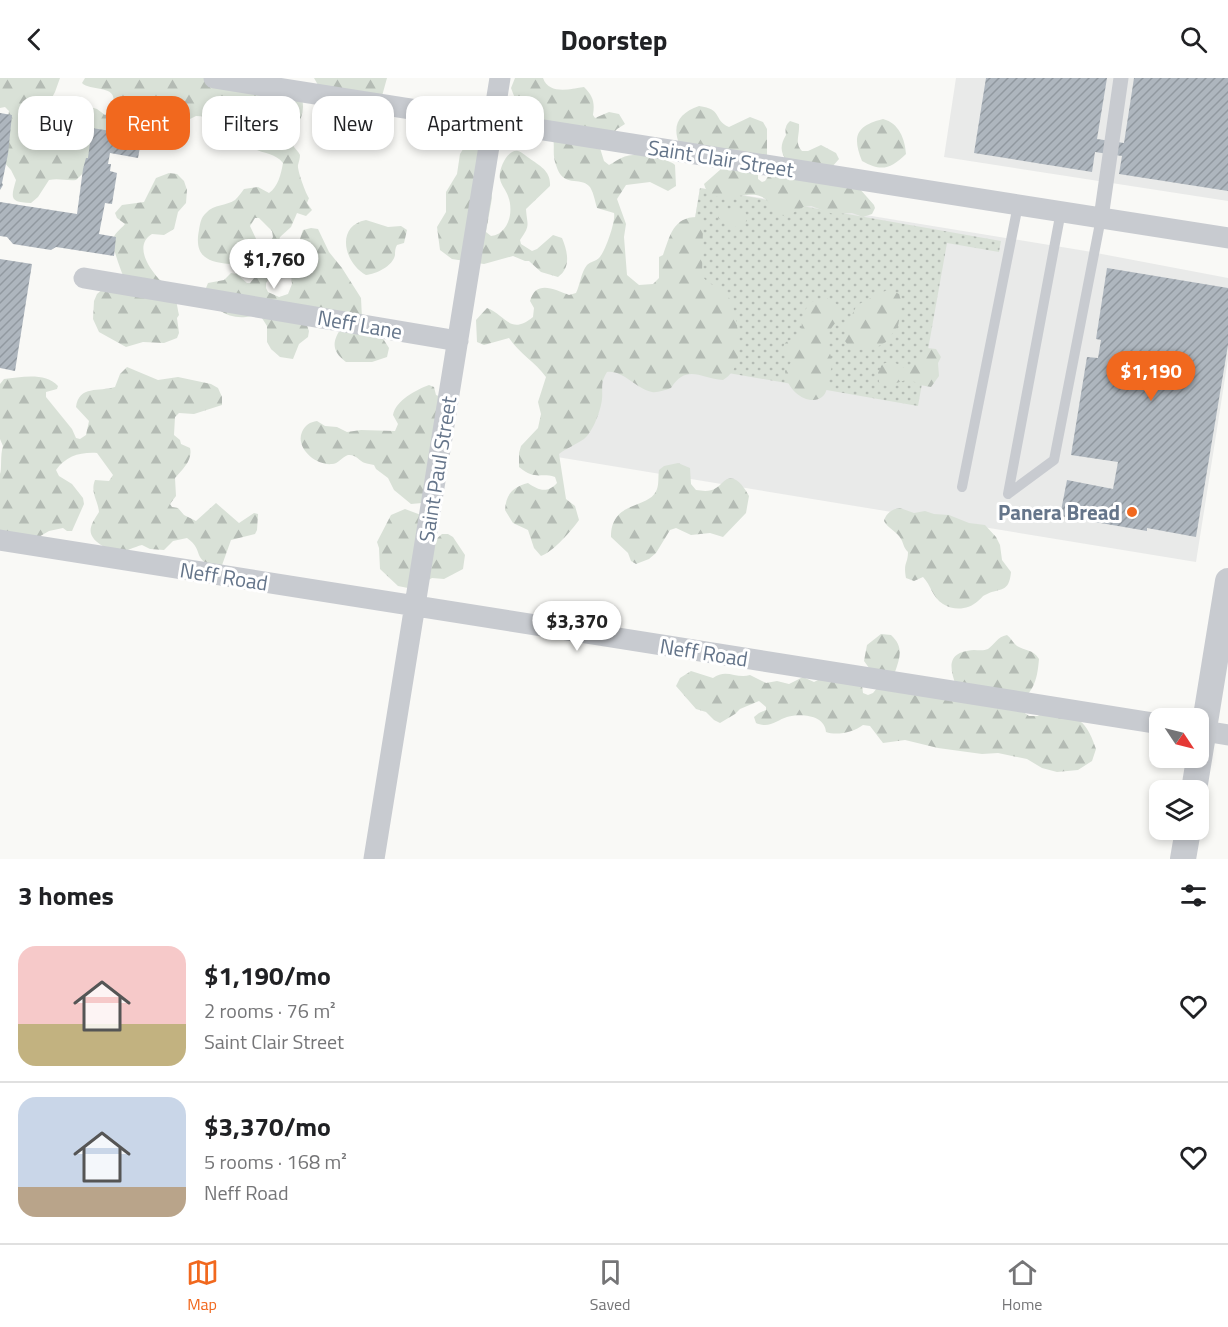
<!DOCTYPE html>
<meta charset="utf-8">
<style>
body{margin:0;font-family:"Titillium Web",sans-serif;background:#f2f2f2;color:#202124;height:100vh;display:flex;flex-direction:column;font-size:22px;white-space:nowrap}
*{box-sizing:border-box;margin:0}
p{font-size:20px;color:#757577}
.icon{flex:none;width:33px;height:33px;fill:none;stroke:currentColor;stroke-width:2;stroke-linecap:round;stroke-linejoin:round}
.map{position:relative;height:781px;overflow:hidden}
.details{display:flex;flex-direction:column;background:#fff;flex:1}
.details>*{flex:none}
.top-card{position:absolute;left:18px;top:18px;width:600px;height:54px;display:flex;gap:12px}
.needle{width:39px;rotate:125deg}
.tools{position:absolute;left:1149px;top:630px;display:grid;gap:12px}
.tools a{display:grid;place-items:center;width:60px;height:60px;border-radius:12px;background:#fff;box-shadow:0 3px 9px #0003;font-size:30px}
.price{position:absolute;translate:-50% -51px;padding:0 14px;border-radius:21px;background:#fff;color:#222;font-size:20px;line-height:39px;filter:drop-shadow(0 2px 3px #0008)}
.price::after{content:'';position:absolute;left:50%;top:36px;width:18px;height:14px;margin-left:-9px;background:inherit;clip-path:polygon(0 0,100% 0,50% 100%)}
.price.on{background:#f1681e;color:#fff}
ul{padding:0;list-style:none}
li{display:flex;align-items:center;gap:18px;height:150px;padding:0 18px}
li+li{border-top:2px solid #e0e0e0}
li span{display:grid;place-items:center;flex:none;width:168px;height:120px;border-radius:18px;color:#555}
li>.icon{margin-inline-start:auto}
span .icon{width:72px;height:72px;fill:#fffc;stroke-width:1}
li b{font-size:26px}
h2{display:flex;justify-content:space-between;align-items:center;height:72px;padding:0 18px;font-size:26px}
.tag{padding:0 21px;border-radius:18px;background:#fff;box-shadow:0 3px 9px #0003;font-size:21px;line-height:54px}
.tag.on{background:#f1681e;color:#fff}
header{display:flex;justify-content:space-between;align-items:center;height:78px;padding:0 18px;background:#fff;font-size:27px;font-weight:700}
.tabs{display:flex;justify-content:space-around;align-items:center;height:84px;border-top:2px solid #e0e0e0;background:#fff;font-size:16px;color:#757577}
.tabs a{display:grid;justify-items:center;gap:3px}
.tabs .on{color:#f1681e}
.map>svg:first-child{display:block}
</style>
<header><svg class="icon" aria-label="back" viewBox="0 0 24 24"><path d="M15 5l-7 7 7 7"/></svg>Doorstep<svg class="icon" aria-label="search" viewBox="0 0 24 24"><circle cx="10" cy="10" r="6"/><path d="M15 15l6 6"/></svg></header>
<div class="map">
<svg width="1228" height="781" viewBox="0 0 1228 781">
<defs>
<pattern id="grass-dots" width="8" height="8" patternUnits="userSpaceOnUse" patternTransform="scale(1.5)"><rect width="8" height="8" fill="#d9e1d7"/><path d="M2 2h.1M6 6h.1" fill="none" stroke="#b4bbb4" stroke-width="1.8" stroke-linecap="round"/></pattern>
<pattern id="forest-firs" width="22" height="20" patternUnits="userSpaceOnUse" patternTransform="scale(1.5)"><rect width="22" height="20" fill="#d9e1d7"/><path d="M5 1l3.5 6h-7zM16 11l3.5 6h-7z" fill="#b4bbb4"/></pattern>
<pattern id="building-hatch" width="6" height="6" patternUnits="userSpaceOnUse" patternTransform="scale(1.5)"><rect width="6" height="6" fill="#aeb6be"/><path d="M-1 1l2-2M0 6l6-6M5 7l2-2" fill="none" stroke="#9199a0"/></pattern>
</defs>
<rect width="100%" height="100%" fill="#f9f9f6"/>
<path fill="#e9eae9" d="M956,0H1228V123L944,79Z
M700,110L1086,173L1228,200V281L1196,484L557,379L575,270L671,285Z"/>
<path fill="url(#grass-dots)" d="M700,110L1001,163L999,174L947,165L918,328L671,285Z"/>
<path fill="url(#forest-firs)" d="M0,0H60L55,14L47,29V34L56,50L61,49L69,37L66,30L69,19L80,18L87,28L97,31L105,37C110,34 111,32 113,26C118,6 91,14 82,5L85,0H250L302,21C308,44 285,54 294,69C296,72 299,74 300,77C300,80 299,83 298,87C297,92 306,116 309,120L307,125L312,132L306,138L297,135L291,149L280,159L276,173L278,187L277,192L266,205V210L268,214L279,219L288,216L292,206L289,180L298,167L303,152L311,150L318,151L329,174L342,190L361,220L362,240L382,259L389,270L387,279L372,284H346C331,273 332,263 342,249L305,242L309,253L308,259L299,266L293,281L280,279L271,271L267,264V248L260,237C253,236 252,239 246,239C227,241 213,230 204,215L208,205L224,202L231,195L237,196L247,205H250L259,194L264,192L269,182L267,170L273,159L272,153L259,140H255L250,148L259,167L254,176L235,181L229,186C206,184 194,177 199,152C200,146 201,139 206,135C214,126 226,128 235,122C238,119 242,114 244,111L258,109L269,115C278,109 281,96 283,85C271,69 244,80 242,50L240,48L213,39L196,38L158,57L130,65L115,64L76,102C67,103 59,100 49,102L38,119L31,125C9,124 11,120 16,102L11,92L2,82L9,33L5,29L0,30Z
M314,0H387L382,18L370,40L373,52L365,60L354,58L342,49L344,37L351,27L318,7Z
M515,0H543C549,17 570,11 584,9C593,18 595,24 593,37L595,40L609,34L619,36L625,46L617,51L600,70L604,83L609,87C615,84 621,79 627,78C637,75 667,80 675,87L676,108L668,113L650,104L626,107L617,121L626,146L624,159L627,197L639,207L653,206L659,200V179L663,177C670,158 673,138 699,139L703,147L702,197C707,207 717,207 725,214C736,224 742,269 737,283C735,291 730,298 723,302C701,301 687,285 671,310C665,312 657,315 652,314C636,311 623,292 607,294C600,305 603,310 602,321C601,332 593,354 584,361C577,366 567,370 559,376L566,421L575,428L579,442C572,452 553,474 541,478L534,470L528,452L513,445L505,432C506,416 513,409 528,405C538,412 547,416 557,405L555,399C540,394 536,403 519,389V375L521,368L538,350L541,336L538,324L546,299C535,284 520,276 509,260L484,267L477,264L476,242L487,230C506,237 510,258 533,239L534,230L530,223C536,201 555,212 569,217L576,215C580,207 581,194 587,187C590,184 596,183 599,180C605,174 616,143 614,135L597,130C595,123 593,112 589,108C580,98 563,111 556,87C552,77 555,69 553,59C530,42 521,38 511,10Z
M699,28C723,31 713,42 729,49L750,39L763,44L767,51V81L758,92V101L762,104L765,103L773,91L787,83C780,74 780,67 786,57C785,52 785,47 790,43L799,46C800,57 794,65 802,73H808L821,67L836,75L839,81L832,89L859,110L874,127L875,130L872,136L863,139L852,135L833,136L811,128L803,129L786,139C773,134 770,119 756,117C739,115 710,129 704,106L721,91L728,81L680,68C671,47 679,35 699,28Z
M883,41C899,45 905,61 906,76C890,91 882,94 862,83C852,58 856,48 883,41Z
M477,63L485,67L492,120L486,154L491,158C509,156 514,133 508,118C506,112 501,107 500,101C498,92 507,71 518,73C522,74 526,78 529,80C540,88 551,93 550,108L526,131C527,147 531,147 520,162L521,166L532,173L537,171L553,157L562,160C568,174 571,190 558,199L541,194L529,183H525L513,178L484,186L452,181L440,172L437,149L446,134V114L457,96L460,76L465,68L470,64Z
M169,95L177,96L184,103L187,112L186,125L178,134L174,151L164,157L152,156C134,167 148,189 159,201C162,204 168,206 171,209C176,215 177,229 179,237L177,240L179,255L177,260L164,265L143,264L126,269L99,254L93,241L94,223L97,216L104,210L125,202C122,196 112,169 113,163C113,156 121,151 125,146L117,140L115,135L122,127L144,124L156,100Z
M725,131L742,132L746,136L747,143L733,150L718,140L719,134Z
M366,142L388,149L401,148L407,152L404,165L397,167C395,170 395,174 395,177C393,188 376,196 366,197C344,185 335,148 366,142Z
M889,211L899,216L902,226L898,248L886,264L875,270L857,272L847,266L845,263V250L857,227Z
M825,219L838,227L841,232C840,243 830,248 828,258C825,275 839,282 827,300C832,335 788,325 785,293L792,283L783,272C784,260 791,265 798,257C803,252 801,245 803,239C804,234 807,229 809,225Z
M927,270L936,271L941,279L938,285L939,298L931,309L920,307L909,301L887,308L879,304L878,295L882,286L892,283L904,290L911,289L920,276Z
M127,289L158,302L178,299L211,306L218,310L222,319V327L194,336L179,335L175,339L174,357L180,362L181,366L190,370C193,382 183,391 175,400L176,418L170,426L172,429L178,430L184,437L196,443L216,425L239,445L254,435L258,436L257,452L255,456L231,462L221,490C189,483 206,473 187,460L173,463L164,472L150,471L142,467C133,469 123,476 114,474C110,473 104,469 101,467C85,456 90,448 99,434C98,422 90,415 95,402L109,403L113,397L97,375C80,374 66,378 56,392L59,398L72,406L83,420L84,426L72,453H67L63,450L49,453L37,460L0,458V396C2,392 0,377 3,368L0,361V306L4,301C21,299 46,294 58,308L57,311L46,314V319L72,351L76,360L80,361L86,357L89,343L76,329C79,307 99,314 115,309L120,296Z
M429,307L434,309L436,317L449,322L422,425L411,426L394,412L388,400L376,391L374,387C371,386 367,386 365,385C359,383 356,376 348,377C342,379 338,386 332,386C316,388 295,370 302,354C305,347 310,344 317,343L325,348L337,349L347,354L361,352L395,353L398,346L393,337C396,322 416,312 429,307Z
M678,385L690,390L691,406L696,412C703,413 710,414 716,410C720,408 723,403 727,401C737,397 745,411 749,418L746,435L723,459L710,455L691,457L676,450L670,452L656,475L649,481L636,486L631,483L628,475L611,459C611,421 650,432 657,411C659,406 658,398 659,392L664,388Z
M900,430L914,435L925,433L934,436L949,437L969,445L985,447L996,459L1000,467L1002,482L1011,494C1009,516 1000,509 985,517C982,518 981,521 978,523C968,532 954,533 943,526C932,519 931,507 923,499L914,503L906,500C903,484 908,486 908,474C903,469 904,466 901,461C897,453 888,451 884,443C886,435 892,431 900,430Z
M405,431L421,437L434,463L442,456H448L453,459L465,477L463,491L444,501L432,500L413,511L398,508L380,491L379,470L377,464L391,437Z
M881,556L891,557C904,569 900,579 895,594L956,608C949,588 947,574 974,572C978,572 984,573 988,571C995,566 997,559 1007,557C1011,560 1013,565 1017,568C1025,573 1033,571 1039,581C1037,605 1033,613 1016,629L1029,638H1038L1042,634C1075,640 1084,635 1096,671L1092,683L1078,692L1057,694L1042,690L1027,681L998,675L982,676L938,670L905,662L883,665L870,648L863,647C854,654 837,658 826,654C825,637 801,635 787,639C780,641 773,647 765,647C762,647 758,646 756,645L754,639L759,635L766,632V629L759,623L740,631L735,636L720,645L714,642L706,634L696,631L676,608L680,600L691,593L713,600C726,590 736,601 750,597L766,605L777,603L789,606L803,599L814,604L824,599L862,607L863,615L868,617L873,615L877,610L872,594L864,583L867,567Z"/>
<path fill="url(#building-hatch)" d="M986,0H1107L1097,61L1124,65L1134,0H1228V113L1119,96L1122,78L1095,74L1092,94L974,75Z
M0,35L12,37L8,76L2,105L3,107L0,112Z
M92,50L142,58L138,80L110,75L108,86H111L110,93L117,95L112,126L105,125L99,156L116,159L114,178L56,169L51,172L13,166L7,159L0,158V124L77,136L83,91L86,80H88Z
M0,181L32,186L15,293L0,290Z
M1107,190L1228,210V267L1196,459L1147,450V453L1060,438L1067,402L1113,411L1118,384L1071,377L1087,279L1098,280L1101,262L1096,261Z"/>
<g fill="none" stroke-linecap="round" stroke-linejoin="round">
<path stroke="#c8cbd0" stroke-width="10" d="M962,409L1018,127
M1008,416L1054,382L1101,140
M1008,416L1061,133"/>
<path stroke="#c8cbd0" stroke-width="15" d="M1101,140L1121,0"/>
<path stroke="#c8cbd0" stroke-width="21" d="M214,0L1228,160
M84,200L458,263
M0,462L1160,646
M1198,652L1228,657
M374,781L500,0"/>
<path stroke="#c8cbd0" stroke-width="26" d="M1194,712L1228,503
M1183,781L1188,752"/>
</g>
<circle fill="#f1681e" stroke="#fff" stroke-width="2" cx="1132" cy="434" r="6"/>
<g text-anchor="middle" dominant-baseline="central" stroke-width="6" stroke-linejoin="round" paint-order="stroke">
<g font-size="21" fill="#65758a" stroke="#fff">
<text transform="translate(721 80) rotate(9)">Saint Clair Street</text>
<text transform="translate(360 246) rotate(10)">Neff Lane</text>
<text transform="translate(437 391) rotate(-81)">Saint Paul Street</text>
<text transform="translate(224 498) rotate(9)">Neff Road</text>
<text transform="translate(704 574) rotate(9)">Neff Road</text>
</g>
<g font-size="21" font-weight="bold" fill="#65758a" stroke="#fff" text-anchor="end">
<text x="1120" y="434">Panera Bread</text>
</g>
</g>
</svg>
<div class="tools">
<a><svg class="needle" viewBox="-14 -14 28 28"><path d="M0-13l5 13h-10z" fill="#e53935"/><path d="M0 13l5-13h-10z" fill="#757577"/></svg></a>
<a><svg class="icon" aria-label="layers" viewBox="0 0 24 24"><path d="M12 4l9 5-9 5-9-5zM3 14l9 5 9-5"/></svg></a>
</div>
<b class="price" style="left:274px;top:212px">$1,760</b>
<b class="price on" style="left:1151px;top:324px">$1,190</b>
<b class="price" style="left:577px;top:574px">$3,370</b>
<div class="top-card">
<a class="tag">Buy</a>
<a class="tag on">Rent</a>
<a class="tag">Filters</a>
<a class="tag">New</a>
<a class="tag">Apartment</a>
</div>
</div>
<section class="details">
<h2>3 homes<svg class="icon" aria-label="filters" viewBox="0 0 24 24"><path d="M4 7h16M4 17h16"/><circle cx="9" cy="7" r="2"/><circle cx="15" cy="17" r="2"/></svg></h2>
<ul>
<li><span style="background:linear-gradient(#f6c9c9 65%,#c2b280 0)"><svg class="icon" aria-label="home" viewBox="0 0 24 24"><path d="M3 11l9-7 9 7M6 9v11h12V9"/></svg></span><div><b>$1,190/mo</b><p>2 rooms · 76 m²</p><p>Saint Clair Street</p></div><svg class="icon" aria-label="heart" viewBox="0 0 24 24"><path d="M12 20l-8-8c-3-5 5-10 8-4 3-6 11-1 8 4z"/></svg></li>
<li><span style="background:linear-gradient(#c9d6e8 75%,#b9a48a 0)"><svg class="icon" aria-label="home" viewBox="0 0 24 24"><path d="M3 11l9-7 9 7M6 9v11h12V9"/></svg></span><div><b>$3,370/mo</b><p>5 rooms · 168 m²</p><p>Neff Road</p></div><svg class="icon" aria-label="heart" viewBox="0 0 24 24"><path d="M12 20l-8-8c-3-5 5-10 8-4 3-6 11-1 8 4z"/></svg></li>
</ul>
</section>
<nav class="tabs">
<a class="on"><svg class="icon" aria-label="map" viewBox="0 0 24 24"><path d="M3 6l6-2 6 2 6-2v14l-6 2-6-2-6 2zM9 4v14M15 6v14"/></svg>Map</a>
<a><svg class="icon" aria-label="saved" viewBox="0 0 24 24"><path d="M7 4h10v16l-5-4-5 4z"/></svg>Saved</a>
<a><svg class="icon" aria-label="home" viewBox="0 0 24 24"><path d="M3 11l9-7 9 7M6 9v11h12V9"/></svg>Home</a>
</nav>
